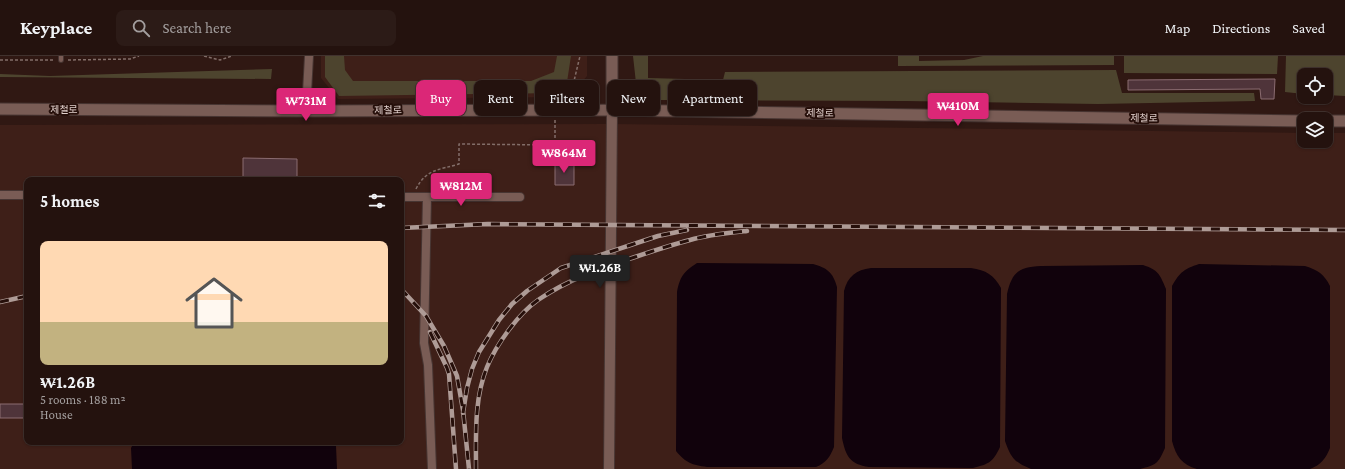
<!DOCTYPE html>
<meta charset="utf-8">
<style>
body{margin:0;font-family:"Crimson Pro","Noto Sans KR",serif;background:#2c1b17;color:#f1f3f6;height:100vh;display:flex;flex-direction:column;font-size:15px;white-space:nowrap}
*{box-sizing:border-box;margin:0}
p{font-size:13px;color:#a39e9e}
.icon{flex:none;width:22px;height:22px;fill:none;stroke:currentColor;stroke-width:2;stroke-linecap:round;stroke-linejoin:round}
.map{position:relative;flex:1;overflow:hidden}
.side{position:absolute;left:24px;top:121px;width:380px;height:268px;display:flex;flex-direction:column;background:#24120e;border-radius:8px;box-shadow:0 1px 3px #0004,0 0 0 1px #41322e}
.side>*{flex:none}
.guide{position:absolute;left:416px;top:24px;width:380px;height:36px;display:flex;gap:8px}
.controls{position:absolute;left:1297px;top:12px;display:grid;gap:8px}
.controls a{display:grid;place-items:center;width:36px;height:36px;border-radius:8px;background:#24120e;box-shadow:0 1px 3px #0004,0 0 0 1px #41322e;font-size:20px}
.price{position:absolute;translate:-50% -34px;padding:0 9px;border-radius:4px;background:#db2777;color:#fff;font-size:13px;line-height:26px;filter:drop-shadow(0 1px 2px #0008)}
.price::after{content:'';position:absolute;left:50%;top:24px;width:12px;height:9px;margin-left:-6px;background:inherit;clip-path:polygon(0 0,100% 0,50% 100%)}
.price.current{background:#222;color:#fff}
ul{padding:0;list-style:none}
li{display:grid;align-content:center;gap:8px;height:212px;padding:0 16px}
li+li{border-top:1px solid #41322e}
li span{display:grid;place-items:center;height:124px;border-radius:8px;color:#555}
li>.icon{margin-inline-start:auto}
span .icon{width:72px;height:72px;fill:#fffc;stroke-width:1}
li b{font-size:17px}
h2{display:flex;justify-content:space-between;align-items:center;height:48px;padding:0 16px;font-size:17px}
.chip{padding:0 14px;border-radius:8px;background:#24120e;box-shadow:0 1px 3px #0004,0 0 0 1px #41322e;font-size:14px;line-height:36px}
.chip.current{background:#db2777;color:#fff}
header{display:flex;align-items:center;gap:24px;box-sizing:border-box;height:56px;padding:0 20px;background:#24120e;border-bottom:1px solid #41322e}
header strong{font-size:19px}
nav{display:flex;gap:22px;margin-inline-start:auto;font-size:14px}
.search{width:280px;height:36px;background:#2c1b17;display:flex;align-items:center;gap:10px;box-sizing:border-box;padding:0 14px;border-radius:8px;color:#a39e9e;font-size:15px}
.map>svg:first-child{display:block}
</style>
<header>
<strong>Keyplace</strong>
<div class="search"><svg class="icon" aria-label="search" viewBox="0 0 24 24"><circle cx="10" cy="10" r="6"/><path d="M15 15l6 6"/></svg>Search here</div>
<nav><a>Map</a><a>Directions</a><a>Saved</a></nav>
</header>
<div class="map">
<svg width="1345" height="413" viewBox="0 0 1345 413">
<rect width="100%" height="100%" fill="#301813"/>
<path fill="#3e1f18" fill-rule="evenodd" d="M321,0H587V20L569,41L338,43L321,22Z
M612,68L1304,77V85H1326V77H1345V413H0V69ZM27,124H401V386H27Z"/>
<path fill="#4d442e" d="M325,0H344L345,14L353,25H531L554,16L557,0H571L567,26L553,37L339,40L325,21Z
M633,0H648V22L723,24L725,16L1116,14L1122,37H1254L1255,45L1098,48L906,45L660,44L636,27Z
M898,0H919V5L964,4L983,0H1114V9L898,10Z
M1124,0H1278L1277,18L1124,17Z
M1286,0H1345V40L1326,39V19H1304V38L1285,36Z
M272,13L271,23L0,21V18L50,20Z"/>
<path fill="#11020c" d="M697,207L813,208C827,212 833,216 837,231L834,391C830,401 826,407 816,411H707C692,409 686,407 676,395L677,236C680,221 683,216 697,207Z
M1199,208L1305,210C1318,214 1324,218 1330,230V392C1326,402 1321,409 1310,413H1197C1182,409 1176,400 1172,385V230C1180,216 1184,213 1199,208Z
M1143,209C1158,214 1160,218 1166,233L1165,392C1158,408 1156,409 1140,413H1031C1014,406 1011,402 1005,385L1007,238C1012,216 1019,211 1041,210Z
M871,212H971C986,214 994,219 1001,232L1000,391C993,406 989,408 973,412L869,411C850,408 846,401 842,382L844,235C848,220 856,214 871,212Z
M134,386H333L336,390L337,413H132L131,392Z"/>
<path fill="#4f343a" stroke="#8b6c71" d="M1275,23L1274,43H1261L1260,33L1128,34V24Z
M243,102L297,103V124H243Z
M555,107H574V129H555Z
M0,348H27V362H0Z"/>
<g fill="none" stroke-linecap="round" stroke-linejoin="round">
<g stroke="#473532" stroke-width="6">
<path id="service" d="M61,0V4"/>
</g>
<g stroke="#473532" stroke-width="10">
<path id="minor" d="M306,55L309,0
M0,139H27
M401,141H520
M427,141L424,287L428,309L432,413"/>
</g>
<g stroke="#473532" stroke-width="12">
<path id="tertiary" d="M609,413L612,54"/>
</g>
<g stroke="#473532" stroke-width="13">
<path id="secondary" d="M0,53L306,55L612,54L1304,65
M612,54V0
M1326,65H1345"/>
</g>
<path stroke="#836e69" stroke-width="1.5" stroke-dasharray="3 2" stroke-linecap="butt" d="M204,0L220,4L232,0
M0,4H54
M68,4L130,3L139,0
M559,43L574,25L580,0
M416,133C426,113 439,114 459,108V88L555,89V63"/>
<use href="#service" stroke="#795c55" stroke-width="4"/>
<use href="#minor" stroke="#795c55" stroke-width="8"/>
<use href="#tertiary" stroke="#795c55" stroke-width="10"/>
<use href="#secondary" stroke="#795c55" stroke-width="11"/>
<g stroke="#ae9b96" stroke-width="4.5">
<path id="rail" d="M401,172L488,168L1345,174
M401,233L426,260L444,290L457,320L463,354L469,413
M0,246L27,240
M430,276L447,312L449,318L456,413
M463,357L467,332L472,313L479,296L499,264L512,248L527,235L561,212L658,180L687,174
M476,413C476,379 474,343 487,311C496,289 518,258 538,244C567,224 601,212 635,201C653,195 671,189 690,184C707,179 728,177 747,175"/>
</g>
<use href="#rail" stroke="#260f0a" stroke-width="3" stroke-dasharray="9" stroke-linecap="butt"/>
</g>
<g text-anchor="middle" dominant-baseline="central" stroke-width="4" stroke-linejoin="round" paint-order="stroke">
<g font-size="10" fill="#e0cfcb" stroke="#260f0a">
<text x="64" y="53">제철로</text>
<text transform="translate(388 54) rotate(-1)">제철로</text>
<text transform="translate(820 57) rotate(1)">제철로</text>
<text transform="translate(1144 62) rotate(1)">제철로</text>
</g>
</g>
</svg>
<div class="controls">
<a><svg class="icon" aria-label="locate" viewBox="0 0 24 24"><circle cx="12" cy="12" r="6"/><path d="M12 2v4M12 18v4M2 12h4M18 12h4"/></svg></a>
<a><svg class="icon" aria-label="layers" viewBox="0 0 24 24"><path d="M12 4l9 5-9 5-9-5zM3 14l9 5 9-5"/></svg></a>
</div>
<b class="price" style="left:306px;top:66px">₩731M</b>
<b class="price" style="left:958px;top:71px">₩410M</b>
<b class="price" style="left:564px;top:118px">₩864M</b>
<b class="price" style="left:461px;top:151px">₩812M</b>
<b class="price current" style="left:600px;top:233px">₩1.26B</b>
<div class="guide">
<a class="chip current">Buy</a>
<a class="chip">Rent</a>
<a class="chip">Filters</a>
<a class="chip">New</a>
<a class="chip">Apartment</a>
</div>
<section class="side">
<h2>5 homes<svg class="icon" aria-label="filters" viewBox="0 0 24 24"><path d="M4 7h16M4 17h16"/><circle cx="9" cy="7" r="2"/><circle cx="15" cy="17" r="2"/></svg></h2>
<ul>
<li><span style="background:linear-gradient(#ffd9b3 65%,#c2b280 0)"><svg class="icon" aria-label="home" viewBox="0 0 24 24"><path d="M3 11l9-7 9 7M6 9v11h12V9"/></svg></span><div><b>₩1.26B</b><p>5 rooms · 188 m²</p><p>House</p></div></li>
</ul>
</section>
</div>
